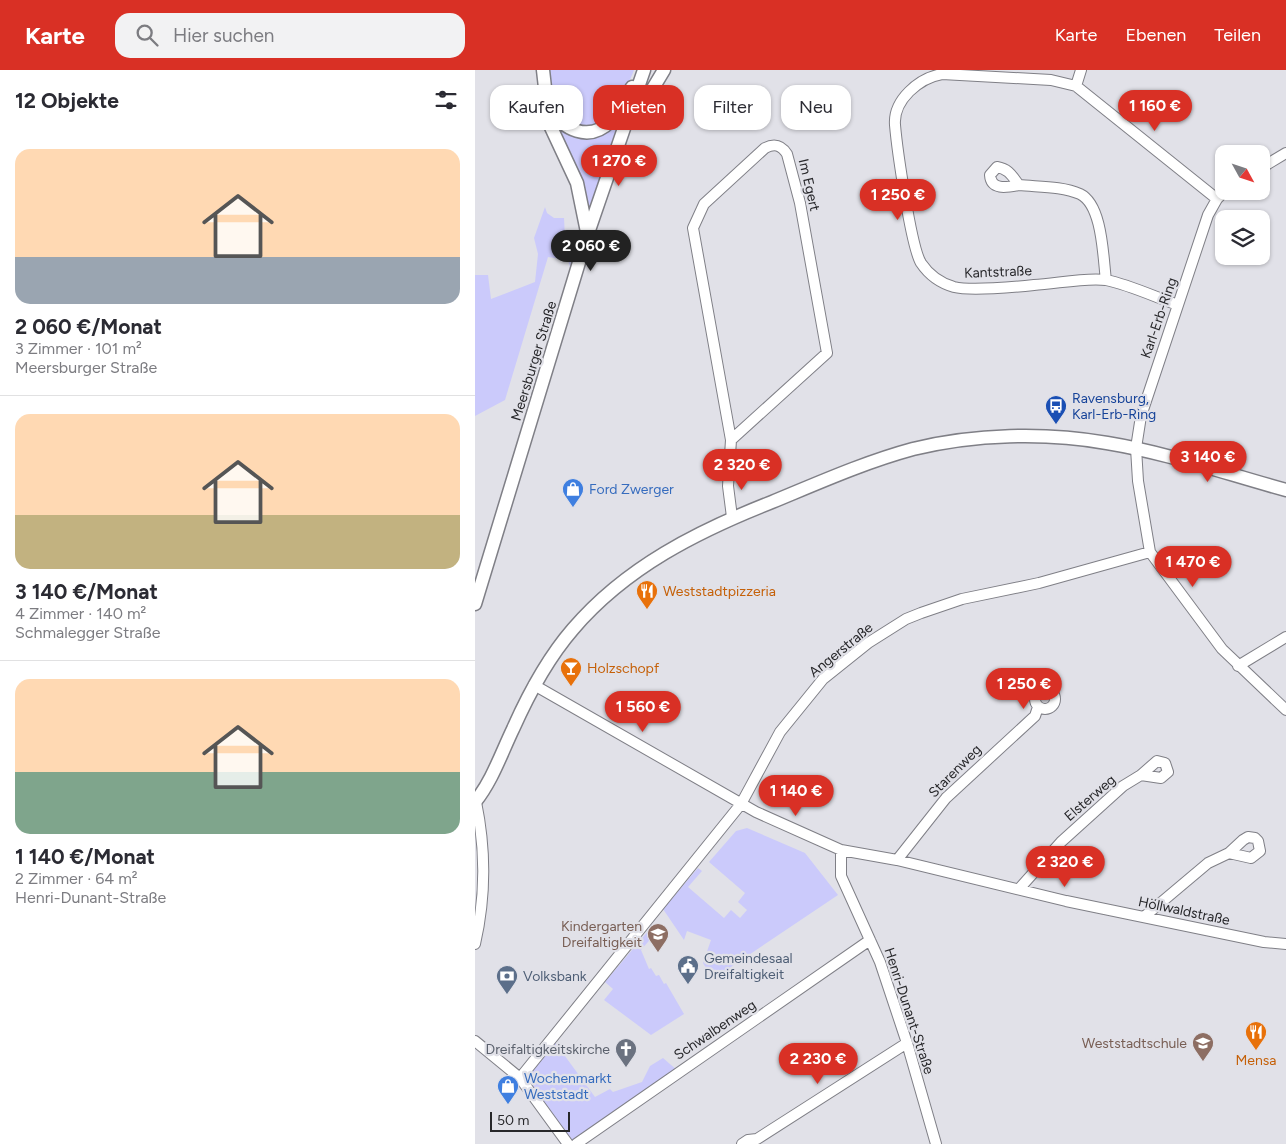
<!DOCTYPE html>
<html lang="de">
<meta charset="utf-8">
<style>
body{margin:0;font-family:Figtree,sans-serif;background:#f2f2f3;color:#2b2b33;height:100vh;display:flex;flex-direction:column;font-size:19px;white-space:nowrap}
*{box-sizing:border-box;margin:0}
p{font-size:16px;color:#7c7c81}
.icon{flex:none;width:28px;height:28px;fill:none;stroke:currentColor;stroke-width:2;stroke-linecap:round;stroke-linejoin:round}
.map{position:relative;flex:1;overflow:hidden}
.panel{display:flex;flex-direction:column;background:#fff;width:475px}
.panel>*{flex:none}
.hud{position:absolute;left:15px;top:15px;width:475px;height:45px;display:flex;gap:10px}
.needle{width:32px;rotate:130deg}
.buttons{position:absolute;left:740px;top:75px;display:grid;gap:10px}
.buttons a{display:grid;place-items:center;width:55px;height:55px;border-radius:10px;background:#fff;box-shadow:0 1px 4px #0004;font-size:25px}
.scale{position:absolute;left:15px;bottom:12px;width:80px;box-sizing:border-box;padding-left:5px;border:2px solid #27272a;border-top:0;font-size:14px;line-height:18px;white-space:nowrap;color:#27272a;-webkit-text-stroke:4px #e1e1e8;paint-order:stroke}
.price{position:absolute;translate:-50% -42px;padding:0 11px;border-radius:18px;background:#d93025;color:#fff;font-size:16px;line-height:32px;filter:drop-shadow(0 1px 2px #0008)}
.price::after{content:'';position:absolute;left:50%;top:30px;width:15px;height:11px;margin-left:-8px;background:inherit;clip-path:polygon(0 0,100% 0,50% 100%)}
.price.on{background:#222;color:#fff}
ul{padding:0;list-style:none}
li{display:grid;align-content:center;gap:10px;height:265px;padding:0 15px}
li+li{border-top:1px solid #e1e1e2}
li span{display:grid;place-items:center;height:155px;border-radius:15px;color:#555}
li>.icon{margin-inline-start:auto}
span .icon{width:90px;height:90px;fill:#fffc;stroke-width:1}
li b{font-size:21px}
h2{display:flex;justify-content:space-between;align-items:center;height:60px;padding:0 15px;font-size:21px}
.tag{padding:0 18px;border-radius:15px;background:#fff;box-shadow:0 1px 4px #0004;font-size:18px;line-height:45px}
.tag.on{background:#d93025;color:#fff}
header{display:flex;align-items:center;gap:30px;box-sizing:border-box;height:70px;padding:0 25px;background:#d93025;color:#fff}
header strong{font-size:24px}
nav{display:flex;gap:28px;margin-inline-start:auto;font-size:18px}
.search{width:350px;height:45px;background:#f2f2f3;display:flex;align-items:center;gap:12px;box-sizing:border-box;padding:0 18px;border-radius:15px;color:#7c7c81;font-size:19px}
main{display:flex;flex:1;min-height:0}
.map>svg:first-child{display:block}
</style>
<header>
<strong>Karte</strong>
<div class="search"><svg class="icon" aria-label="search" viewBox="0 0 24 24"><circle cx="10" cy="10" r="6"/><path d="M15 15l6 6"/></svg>Hier suchen</div>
<nav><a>Karte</a><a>Ebenen</a><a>Teilen</a></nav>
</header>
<main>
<section class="panel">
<h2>12 Objekte<svg class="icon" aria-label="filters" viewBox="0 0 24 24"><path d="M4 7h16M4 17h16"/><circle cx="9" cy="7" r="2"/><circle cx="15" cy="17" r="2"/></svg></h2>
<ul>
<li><span style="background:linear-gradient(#ffd9b3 70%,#9aa5b1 0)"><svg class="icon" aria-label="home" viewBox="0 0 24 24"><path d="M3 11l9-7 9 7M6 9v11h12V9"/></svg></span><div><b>2 060 €/Monat</b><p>3 Zimmer · 101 m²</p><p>Meersburger Straße</p></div></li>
<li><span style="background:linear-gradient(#ffd9b3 65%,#c2b280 0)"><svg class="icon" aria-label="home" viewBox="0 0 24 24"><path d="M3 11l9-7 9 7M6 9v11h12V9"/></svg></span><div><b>3 140 €/Monat</b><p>4 Zimmer · 140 m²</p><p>Schmalegger Straße</p></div></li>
<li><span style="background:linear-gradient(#ffd9b3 60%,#7fa58c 0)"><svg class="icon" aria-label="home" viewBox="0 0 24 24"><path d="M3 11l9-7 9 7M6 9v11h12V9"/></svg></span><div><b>1 140 €/Monat</b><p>2 Zimmer · 64 m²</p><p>Henri-Dunant-Straße</p></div></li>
</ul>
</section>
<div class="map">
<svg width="811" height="1074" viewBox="0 0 811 1074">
<rect width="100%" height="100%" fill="#e1e1e8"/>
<path fill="#cbcafb" d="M70,0H159C149,25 130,68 96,53C90,51 79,41 76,35C72,25 72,10 70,0Z
M144,50L114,140L108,117L80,58C107,73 122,72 144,50Z
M70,137L72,143L79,148H89L90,167L99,175L95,197L93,190L73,187L30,330L0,346V205H13L16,229L60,212L63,184L59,168Z
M272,758L330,783L363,825L238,909L228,893L236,870L212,861L209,870L188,839L223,798L227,801L213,817L249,848L256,840L265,848L272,840L263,832L270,823L234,792L261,761Z
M174,860L179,865L166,880L174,899L176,898L181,906L184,905L189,914L191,913L209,944L176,965L129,930L138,919L130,912Z
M76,967L120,1027L135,1019L138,1022L167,1012L175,996L188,988L203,1001L101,1074H93L45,1008Z"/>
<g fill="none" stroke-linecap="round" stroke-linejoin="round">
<g stroke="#7f7f86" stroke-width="12">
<path id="minor" d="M601,16L606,0
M786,98L811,83
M544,115C533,117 516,121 515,105L522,97C534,99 537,106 544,115C563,117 587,116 605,124C628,135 628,189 631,210
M750,121L742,129L733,145L666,346L661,378L663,411L675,482L747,579L811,640
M703,235C680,227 655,215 631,210C611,207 580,214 559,215C541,217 495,221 479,217C465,213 454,205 446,193C436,177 422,78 420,55C418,30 444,8 467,4L576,10L601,16L742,129
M256,370L218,158L229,134L290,78C300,73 306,75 312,84L325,133L352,283L256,370L253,416L257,447
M763,596L811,567
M59,615L281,742L366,780L422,790L591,831L789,872L811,874
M560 629a10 10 0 1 1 20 0a10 10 0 1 1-20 0Z
M366,780V806L405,892L432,973L461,1074
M422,790L471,728L560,646L563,637
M544,819L586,772L648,716L666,705L686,708L693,702L690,693L682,691L666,705
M670,846L733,793L754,783L768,770L773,767L780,768L783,771L785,781L776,788L754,783
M0,874C11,826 11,780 1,732
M0,971L45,1008L93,1074
M45,1008L266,734L305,662L348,609L393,573L431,549L446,543L487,529L564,513L675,482
M101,1074L395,870
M267,1074L273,1070L282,1069L432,973"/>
</g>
<g stroke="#7f7f86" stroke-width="15">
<path id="tertiary" d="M68,0L74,53L102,113L112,162
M74,37C88,60 114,73 136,51C145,42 151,27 157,17
M154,51L171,30L189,0
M0,534L112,166L169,0
M0,732C17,711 26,684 38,659C54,623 72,589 98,559C151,497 223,461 297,432C343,413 390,392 438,379C499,364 570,362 632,373C693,383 752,404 811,420"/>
</g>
<use href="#minor" stroke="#fff" stroke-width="10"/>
<use href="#tertiary" stroke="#fff" stroke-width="12"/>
</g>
<defs>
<g id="bus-pin" transform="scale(1.125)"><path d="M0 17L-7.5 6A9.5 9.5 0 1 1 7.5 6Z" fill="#1a4fb4" stroke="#e1e1e8"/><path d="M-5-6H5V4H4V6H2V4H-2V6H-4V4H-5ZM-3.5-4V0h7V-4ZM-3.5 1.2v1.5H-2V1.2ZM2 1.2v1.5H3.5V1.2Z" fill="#fff"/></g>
<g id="shop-pin" transform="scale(1.125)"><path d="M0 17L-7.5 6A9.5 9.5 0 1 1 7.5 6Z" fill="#3f7fe0" stroke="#e1e1e8"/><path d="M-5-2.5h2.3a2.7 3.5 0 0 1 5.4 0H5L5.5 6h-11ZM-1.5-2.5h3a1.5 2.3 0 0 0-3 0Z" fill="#fff"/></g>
<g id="restaurant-pin" transform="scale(1.125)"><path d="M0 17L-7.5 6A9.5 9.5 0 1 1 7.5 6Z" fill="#e8710a" stroke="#e1e1e8"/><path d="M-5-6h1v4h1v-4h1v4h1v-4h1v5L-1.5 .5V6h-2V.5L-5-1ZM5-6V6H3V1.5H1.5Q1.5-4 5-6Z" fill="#fff"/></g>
<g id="bar-pin" transform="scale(1.125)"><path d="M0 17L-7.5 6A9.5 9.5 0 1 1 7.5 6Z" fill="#e8710a" stroke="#e1e1e8"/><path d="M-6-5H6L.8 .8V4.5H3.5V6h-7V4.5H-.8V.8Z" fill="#fff"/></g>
<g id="school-pin" transform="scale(1.125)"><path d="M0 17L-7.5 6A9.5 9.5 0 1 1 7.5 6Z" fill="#8d6e63" stroke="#e1e1e8"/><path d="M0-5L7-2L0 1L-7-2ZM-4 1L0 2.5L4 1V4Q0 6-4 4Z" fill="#fff"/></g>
<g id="civic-pin" transform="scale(1.125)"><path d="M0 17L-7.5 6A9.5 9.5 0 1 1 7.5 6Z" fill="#5c6f8a" stroke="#e1e1e8"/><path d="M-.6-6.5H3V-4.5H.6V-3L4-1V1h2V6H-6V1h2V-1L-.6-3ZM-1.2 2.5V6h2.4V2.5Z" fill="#fff"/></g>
<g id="bank-pin" transform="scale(1.125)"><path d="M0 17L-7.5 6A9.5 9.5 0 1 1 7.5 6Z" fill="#5c6f8a" stroke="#e1e1e8"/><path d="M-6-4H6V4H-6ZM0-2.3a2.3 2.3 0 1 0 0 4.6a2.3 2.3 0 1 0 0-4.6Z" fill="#fff"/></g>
<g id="church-pin" transform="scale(1.125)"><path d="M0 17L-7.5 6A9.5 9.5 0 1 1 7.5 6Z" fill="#6b7280" stroke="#e1e1e8"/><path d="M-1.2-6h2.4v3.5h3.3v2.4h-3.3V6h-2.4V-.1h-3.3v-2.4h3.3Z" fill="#fff"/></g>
</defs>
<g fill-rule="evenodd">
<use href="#bus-pin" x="581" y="336"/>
<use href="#shop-pin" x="98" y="419"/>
<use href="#restaurant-pin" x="172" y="521"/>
<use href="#bar-pin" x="96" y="598"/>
<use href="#school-pin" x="183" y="864"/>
<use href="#civic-pin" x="213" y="896"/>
<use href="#bank-pin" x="32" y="906"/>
<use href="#restaurant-pin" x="781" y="962"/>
<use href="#school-pin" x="728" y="973"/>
<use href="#church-pin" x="151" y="979"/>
<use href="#shop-pin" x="33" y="1016"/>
</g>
<g text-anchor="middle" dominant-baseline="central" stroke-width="4.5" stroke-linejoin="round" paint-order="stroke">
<g font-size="14" fill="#27272a" stroke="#e1e1e8">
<text transform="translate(334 115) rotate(77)">Im Egert</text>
<text transform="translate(523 202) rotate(-2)">Kantstraße</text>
<text transform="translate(684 248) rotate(-71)">Karl-Erb-Ring</text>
<text transform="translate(59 291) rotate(-73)">Meersburger Straße</text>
<text transform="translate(366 580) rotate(-39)">Angerstraße</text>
<text transform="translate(480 701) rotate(-45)">Starenweg</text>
<text transform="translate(615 728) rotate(-41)">Elsterweg</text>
<text transform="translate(709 841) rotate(12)">Höllwaldstraße</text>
<text transform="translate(434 941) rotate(72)">Henri-Dunant-Straße</text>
<text transform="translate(240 960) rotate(-34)">Schwalbenweg</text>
</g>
<g font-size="14" fill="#164399" stroke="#e1e1e8" text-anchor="start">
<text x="597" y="328">Ravensburg,<tspan x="597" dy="16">Karl-Erb-Ring</tspan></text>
</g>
<g font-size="14" fill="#366cbe" stroke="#e1e1e8" text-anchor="start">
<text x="114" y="419">Ford Zwerger</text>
<text x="49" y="1008">Wochenmarkt<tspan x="49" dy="16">Weststadt</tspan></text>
</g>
<g font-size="14" fill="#c56008" stroke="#e1e1e8" text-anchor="start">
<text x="188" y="521">Weststadtpizzeria</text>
<text x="112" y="598">Holzschopf</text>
<text x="781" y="990" text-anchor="middle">Mensa</text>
</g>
<g font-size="14" fill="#785e54" stroke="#e1e1e8" text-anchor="end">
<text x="167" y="856">Kindergarten<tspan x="167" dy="16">Dreifaltigkeit</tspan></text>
<text x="712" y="973">Weststadtschule</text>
</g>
<g font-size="14" fill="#4e5e75" stroke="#e1e1e8" text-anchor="start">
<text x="229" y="888">Gemeindesaal<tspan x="229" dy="16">Dreifaltigkeit</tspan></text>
<text x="48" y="906">Volksbank</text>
</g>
<g font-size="14" fill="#5b616d" stroke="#e1e1e8" text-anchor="end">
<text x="135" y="979">Dreifaltigkeitskirche</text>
</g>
</g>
</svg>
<div class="buttons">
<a><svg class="needle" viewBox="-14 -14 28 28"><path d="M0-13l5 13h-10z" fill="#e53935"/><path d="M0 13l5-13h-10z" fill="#7c7c81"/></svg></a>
<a><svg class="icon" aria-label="layers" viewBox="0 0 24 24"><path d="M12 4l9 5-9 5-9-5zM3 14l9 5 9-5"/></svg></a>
</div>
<div class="scale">50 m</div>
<b class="price" style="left:680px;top:62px">1 160 €</b>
<b class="price" style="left:144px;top:117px">1 270 €</b>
<b class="price" style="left:423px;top:151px">1 250 €</b>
<b class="price on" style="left:116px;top:202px">2 060 €</b>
<b class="price" style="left:733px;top:413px">3 140 €</b>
<b class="price" style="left:267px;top:421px">2 320 €</b>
<b class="price" style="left:718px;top:518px">1 470 €</b>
<b class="price" style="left:549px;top:640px">1 250 €</b>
<b class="price" style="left:168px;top:663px">1 560 €</b>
<b class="price" style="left:321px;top:747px">1 140 €</b>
<b class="price" style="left:590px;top:818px">2 320 €</b>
<b class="price" style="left:343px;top:1015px">2 230 €</b>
<div class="hud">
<a class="tag">Kaufen</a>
<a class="tag on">Mieten</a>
<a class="tag">Filter</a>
<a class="tag">Neu</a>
</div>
</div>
</main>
